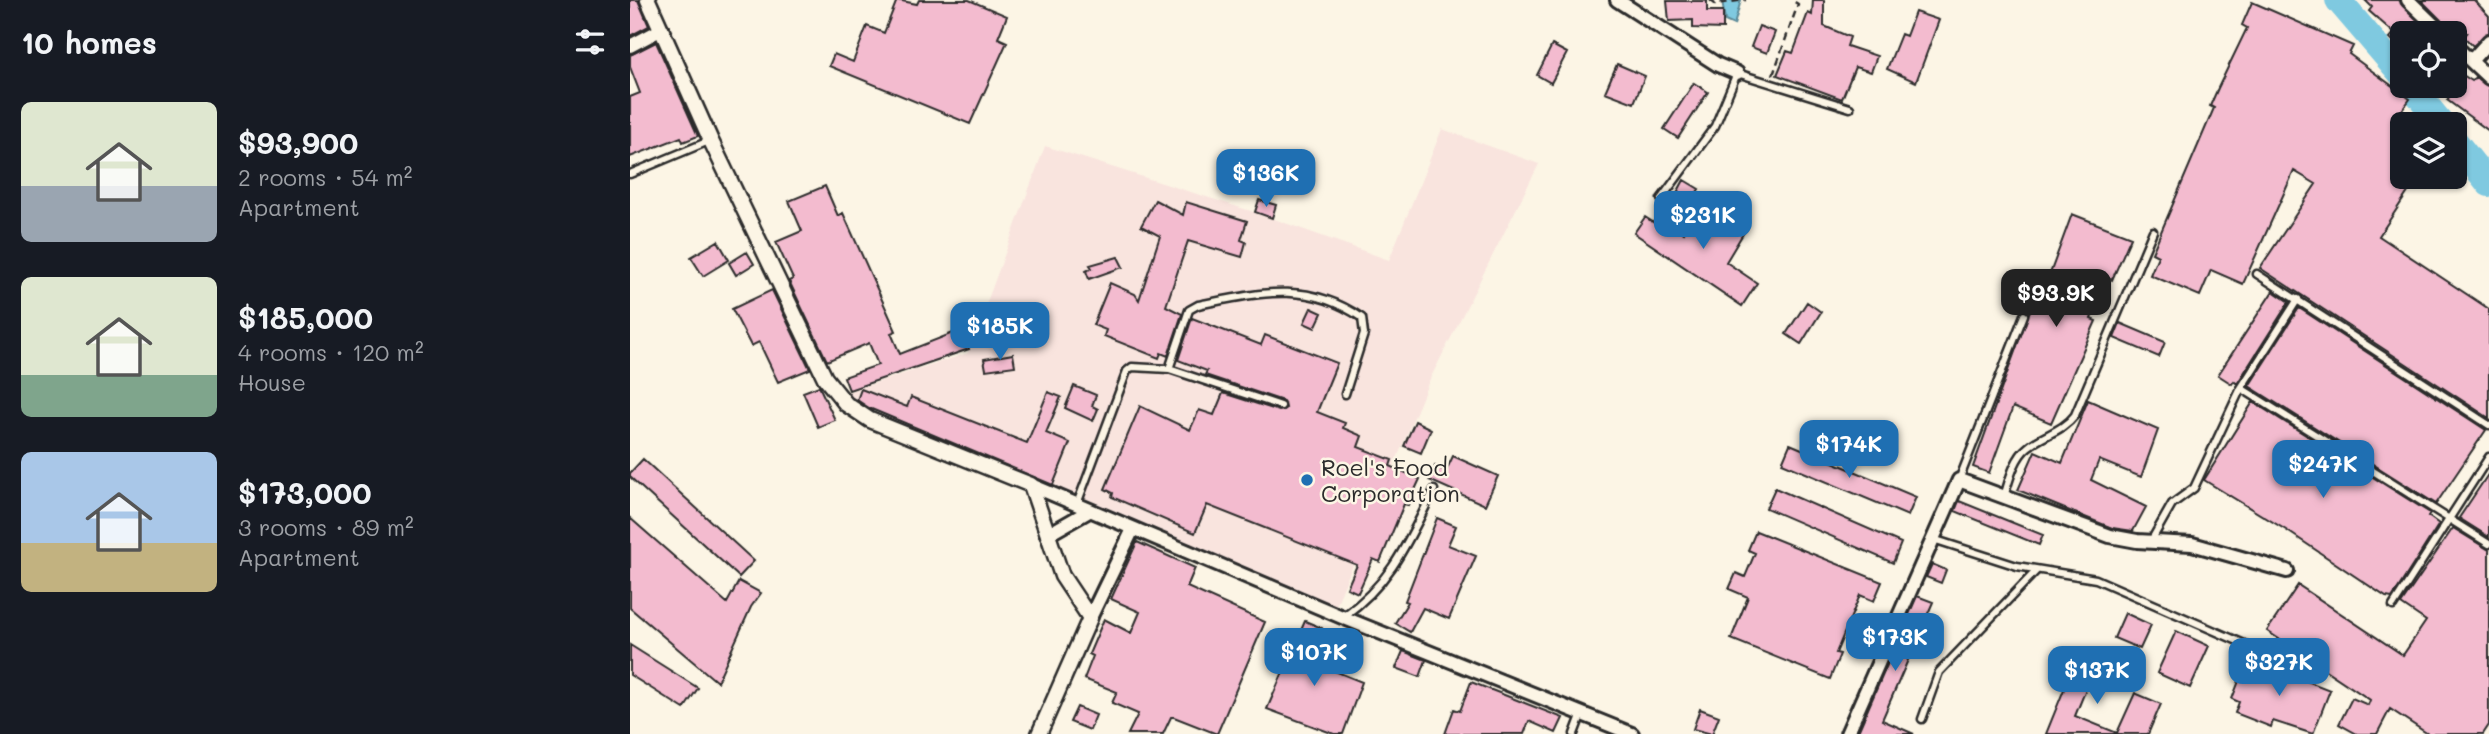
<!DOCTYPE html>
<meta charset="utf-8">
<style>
body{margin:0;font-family:Mali,sans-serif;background:#20242c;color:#f1f3f6;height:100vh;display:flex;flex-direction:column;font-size:26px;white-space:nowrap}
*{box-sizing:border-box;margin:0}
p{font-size:23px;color:#9ea1a6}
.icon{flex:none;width:38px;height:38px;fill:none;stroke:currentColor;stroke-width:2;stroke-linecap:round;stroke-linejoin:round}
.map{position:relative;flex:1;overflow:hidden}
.details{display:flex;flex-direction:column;background:#171b24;width:630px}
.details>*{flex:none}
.tools{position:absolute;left:1760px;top:21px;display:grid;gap:14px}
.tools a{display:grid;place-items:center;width:77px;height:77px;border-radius:10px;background:#171b24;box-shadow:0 2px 5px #0004;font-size:35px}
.price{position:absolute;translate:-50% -60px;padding:0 16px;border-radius:14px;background:#1f6fb2;color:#fff;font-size:23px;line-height:46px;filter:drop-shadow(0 2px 4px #0008)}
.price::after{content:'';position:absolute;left:50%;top:42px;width:21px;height:16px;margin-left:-10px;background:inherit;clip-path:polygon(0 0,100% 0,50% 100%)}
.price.on{background:#222;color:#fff}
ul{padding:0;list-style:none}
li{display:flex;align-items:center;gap:21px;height:175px;padding:0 21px}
li span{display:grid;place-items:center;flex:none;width:196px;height:140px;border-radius:10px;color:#555}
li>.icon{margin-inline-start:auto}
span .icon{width:84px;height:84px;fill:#fffc;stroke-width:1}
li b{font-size:30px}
h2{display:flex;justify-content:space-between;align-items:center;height:84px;padding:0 21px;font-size:30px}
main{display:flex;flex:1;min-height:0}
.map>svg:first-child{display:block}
</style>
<main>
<section class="details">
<h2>10 homes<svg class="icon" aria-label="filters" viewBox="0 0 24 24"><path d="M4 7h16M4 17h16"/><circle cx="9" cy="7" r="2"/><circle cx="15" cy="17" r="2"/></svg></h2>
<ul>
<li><span style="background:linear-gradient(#dfe7d0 60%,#9aa5b1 0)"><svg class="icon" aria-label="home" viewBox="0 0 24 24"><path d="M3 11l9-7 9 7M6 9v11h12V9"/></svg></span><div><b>$93,900</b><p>2 rooms · 54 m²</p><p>Apartment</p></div></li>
<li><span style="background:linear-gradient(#dfe7d0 70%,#7fa58c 0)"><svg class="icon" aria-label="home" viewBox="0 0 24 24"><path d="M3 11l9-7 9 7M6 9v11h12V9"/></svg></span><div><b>$185,000</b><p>4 rooms · 120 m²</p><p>House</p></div></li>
<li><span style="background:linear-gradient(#a9c7e8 65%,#c2b280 0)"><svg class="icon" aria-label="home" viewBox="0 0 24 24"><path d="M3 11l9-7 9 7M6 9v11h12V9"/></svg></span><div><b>$173,000</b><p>3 rooms · 89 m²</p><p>Apartment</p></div></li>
</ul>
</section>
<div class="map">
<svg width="1859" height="734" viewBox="0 0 1859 734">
<rect width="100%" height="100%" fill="#fcf5e5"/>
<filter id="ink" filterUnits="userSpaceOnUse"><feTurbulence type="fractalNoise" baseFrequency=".0143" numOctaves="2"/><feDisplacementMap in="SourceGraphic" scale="14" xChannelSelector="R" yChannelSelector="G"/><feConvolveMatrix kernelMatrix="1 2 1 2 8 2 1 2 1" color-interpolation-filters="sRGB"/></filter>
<g filter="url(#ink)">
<path fill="#f9e4de" d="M812,129L909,164L799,381L705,608L219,400L217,392L338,353L415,146L627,213L759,260Z"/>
<path fill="#7fc9e0" stroke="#5d8a98" stroke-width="2" d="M1092,0H1111L1104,25L1095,21Z"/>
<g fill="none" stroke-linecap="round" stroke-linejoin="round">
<path stroke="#7fc9e0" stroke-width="26" d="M1708,0L1773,76
M1781,86L1812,124
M1825,141L1859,184"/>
</g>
<path fill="#f3bbcf" stroke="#2b2b2b" stroke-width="2" d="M0,0H8L19,26L0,36Z
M267,0L287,4L289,0H339L377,16L368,38L377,42L340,124L199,66L204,54L223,62L237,26L254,33Z
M1183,0H1194V26L1220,37L1217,46L1247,56L1241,72L1225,67L1212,99L1147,75L1157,51L1163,53L1178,13L1182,15Z
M1735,0H1769L1800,33H1773V51L1760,38L1764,33L1739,11L1742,7Z
M1791,0H1844L1859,16V32L1843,46L1834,37L1837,33H1821L1818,27Z
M1037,1H1077V11H1093V29L1063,28V20L1039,21Z
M1622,2L1723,46L1719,54L1780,99L1765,120L1773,125V177H1788L1749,236L1859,309V418L1630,268L1686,184L1664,171L1613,284L1581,270L1570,296L1520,275L1528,256L1522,253L1584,108L1580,106L1588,88L1617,28L1612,25Z
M1285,12L1309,20L1286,82L1257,69L1271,34L1276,36Z
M1129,26L1145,32L1137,53L1121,47Z
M26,42L68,136L53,142L51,137L0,157V97L10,93L0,67V55Z
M922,45L937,53L921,83L907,75Z
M987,64L1015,76L1004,103L975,92Z
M1825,70L1842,81L1845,77L1859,87V131L1817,100L1825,88Z
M1064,83L1078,92L1048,138L1034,129Z
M1054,180L1069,189L1061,202L1047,193Z
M195,186L208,216L213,213L266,331L261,333L270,354L333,329L339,349L219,390L214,377L248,365L239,343L197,361L159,281L163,279L146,242L172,231L159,201Z
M525,200L553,215L556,202L617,221L611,240L616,242L612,257L558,241L536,306L552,314L538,356L531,353L529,358L474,336L476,330L463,325L480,283L505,294L509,300L530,236L511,226Z
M629,200L646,205L642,218L625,212Z
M1070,206L1114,232L1096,262L1127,283L1112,306L1004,233L1015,217L1029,226L1033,219L1054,233Z
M1442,214L1501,237L1482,280L1477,278L1461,319L1466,321L1421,423L1383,407L1359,473L1343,467L1399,313L1421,271Z
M88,241L99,260L73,276L61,257Z
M117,252L124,264L106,275L99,263Z
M488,257L493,267L459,279L456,271L462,268L460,265Z
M142,290L180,369L148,382L129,342L121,346L102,309Z
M1643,291L1659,302L1607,384L1604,381L1602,384L1588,375Z
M1177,302L1191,312L1171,344L1156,334Z
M681,308L692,313L685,328L674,323Z
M1669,308L1856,430L1806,504L1619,386Z
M562,318L631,345L635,335L707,363L687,412L715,423L713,428L732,436L728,447L762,460L760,466L790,479L778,505L774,504L750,562L743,559L728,593L717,588L727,565L577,505L565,533L482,497L483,493L475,489L510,406L560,430L569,410L584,415L593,393L649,411L656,408L653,401L575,375L577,371L548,360Z
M1490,323L1535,342L1529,357L1484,338Z
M383,354L385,366L356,370L354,359Z
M189,386L205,420L188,427L173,392Z
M444,386L466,395L462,406L468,409L463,421L435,408Z
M231,389L277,407L281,397L397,443L418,392L431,397L416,433L440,443L423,485L239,408L227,400Z
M1458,400L1528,430L1511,477L1469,460L1461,480L1516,507L1503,531L1482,528L1388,490L1405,451L1432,463Z
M1623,402L1800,513L1798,516L1809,524L1762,598L1756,597L1656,530L1574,480Z
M785,421L801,429L791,453L774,446Z
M1160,444L1286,497L1278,516L1152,463Z
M823,456L868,476L855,505L799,480L805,466L816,471Z
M13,459L124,561L109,577L0,477V473Z
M1859,473V537L1829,518Z
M1145,488L1271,543L1263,563L1136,508Z
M1329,501L1413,535L1409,545L1325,511Z
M0,518L97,603L109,581L131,593L121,607L87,682L0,608Z
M807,518L826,526L818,545L846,556L819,619L793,608L780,632L765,623L778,602L775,601Z
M1823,528L1859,550V725L1853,734H1798L1760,709L1747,734H1727L1709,724L1722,698L1738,705L1740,700L1637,631L1668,585L1773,655L1796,621L1771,604Z
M1126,531L1252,582L1244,601L1230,595L1206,653L1210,654L1200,679L1101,639L1118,597L1099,589L1106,573L1115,577L1125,553L1118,550Z
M507,542L565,568L557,587L635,622L587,734L544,717H541L533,734H498L508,714L482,703L487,692L454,679L463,656L459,654L474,619L501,633L510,612L481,599Z
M1302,564L1316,570L1311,583L1296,577Z
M1287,596L1303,602L1252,720L1284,734H1227Z
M1495,613L1521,625L1510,649L1484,638Z
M675,621L692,628L680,661L732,682L713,734H704L637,709Z
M1546,631L1579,646L1560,688L1527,673Z
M0,645L68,688L54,709L0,675Z
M773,651L796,660L790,677L766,668Z
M1444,653L1467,662L1445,716L1487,733L1505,693L1531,704L1518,734H1416L1439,677L1435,675Z
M1618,658L1700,690L1683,734L1643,721L1641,727L1605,713L1609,702L1602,699Z
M841,682L933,718L926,733L899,721L894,734H815L824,709L830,711Z
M447,707L466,715L460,730L440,722Z
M1070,709L1089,716L1082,734L1063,729Z"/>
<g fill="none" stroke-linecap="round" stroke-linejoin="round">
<g stroke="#2b2b2b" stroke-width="11">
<path id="service" d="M0,174L79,141
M1031,199L1085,126L1107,73L1220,108
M1627,274L1859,425
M539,369L559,310L568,305C629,293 677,280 732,318L734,334L715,394
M1611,388L1859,544
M1329,480L1394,315
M1374,497C1379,481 1384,458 1398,447C1414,434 1432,432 1445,415L1523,231
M447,504L497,371L502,367L539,369L651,406
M1303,539L1387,566L1466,579L1642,656
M1521,541L1542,504L1564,488L1611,388L1668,299
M1763,606L1859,457
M714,616C762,582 778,541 804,490
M1292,719L1309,672L1407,570
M944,734L952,713"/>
</g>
<g stroke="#2b2b2b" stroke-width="18">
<path id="minor" d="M987,0L1088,65L1107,73
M1778,0L1812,33
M0,46L32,29
M1825,46L1859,78
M1841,61L1859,41
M401,485L712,617L1002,734
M417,535L459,511
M460,618L503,529
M1217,734L1329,480L1480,536L1507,541L1562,544L1657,571"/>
</g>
<g stroke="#2b2b2b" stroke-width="19">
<path id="tertiary" d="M18,0L81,141L195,378L216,404L240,420L401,485L432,576L460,618L409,734"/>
</g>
<path stroke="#2b2b2b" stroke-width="2.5" stroke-dasharray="7 5" stroke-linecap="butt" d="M1080,0L1085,4L1116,0
M1143,75L1168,4L1161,0"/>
<use href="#service" stroke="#fcf5e5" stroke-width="6"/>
<use href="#minor" stroke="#fcf5e5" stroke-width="12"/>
<use href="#tertiary" stroke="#fcf5e5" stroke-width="14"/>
</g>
</g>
<circle fill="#1f6fb2" stroke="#fcf5e5" stroke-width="2.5" cx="677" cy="480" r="7"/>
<g text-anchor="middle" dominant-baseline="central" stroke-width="5" stroke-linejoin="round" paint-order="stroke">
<g font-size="23" fill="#2b2b2b" stroke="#fcf5e5" text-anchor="start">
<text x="691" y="467">Roel's Food<tspan x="691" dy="26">Corporation</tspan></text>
</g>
</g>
</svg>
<div class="tools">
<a><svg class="icon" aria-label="locate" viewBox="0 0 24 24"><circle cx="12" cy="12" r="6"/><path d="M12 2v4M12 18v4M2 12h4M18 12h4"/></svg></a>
<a><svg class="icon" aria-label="layers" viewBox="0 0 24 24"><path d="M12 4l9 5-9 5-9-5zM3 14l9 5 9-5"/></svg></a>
</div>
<b class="price" style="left:636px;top:209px">$136K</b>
<b class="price" style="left:1073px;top:251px">$231K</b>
<b class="price on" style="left:1426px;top:329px">$93.9K</b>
<b class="price" style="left:370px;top:362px">$185K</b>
<b class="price" style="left:1219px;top:480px">$174K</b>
<b class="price" style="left:1693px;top:500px">$247K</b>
<b class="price" style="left:1265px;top:673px">$173K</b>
<b class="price" style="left:684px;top:688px">$107K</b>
<b class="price" style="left:1649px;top:698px">$327K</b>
<b class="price" style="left:1467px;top:706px">$137K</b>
</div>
</main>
